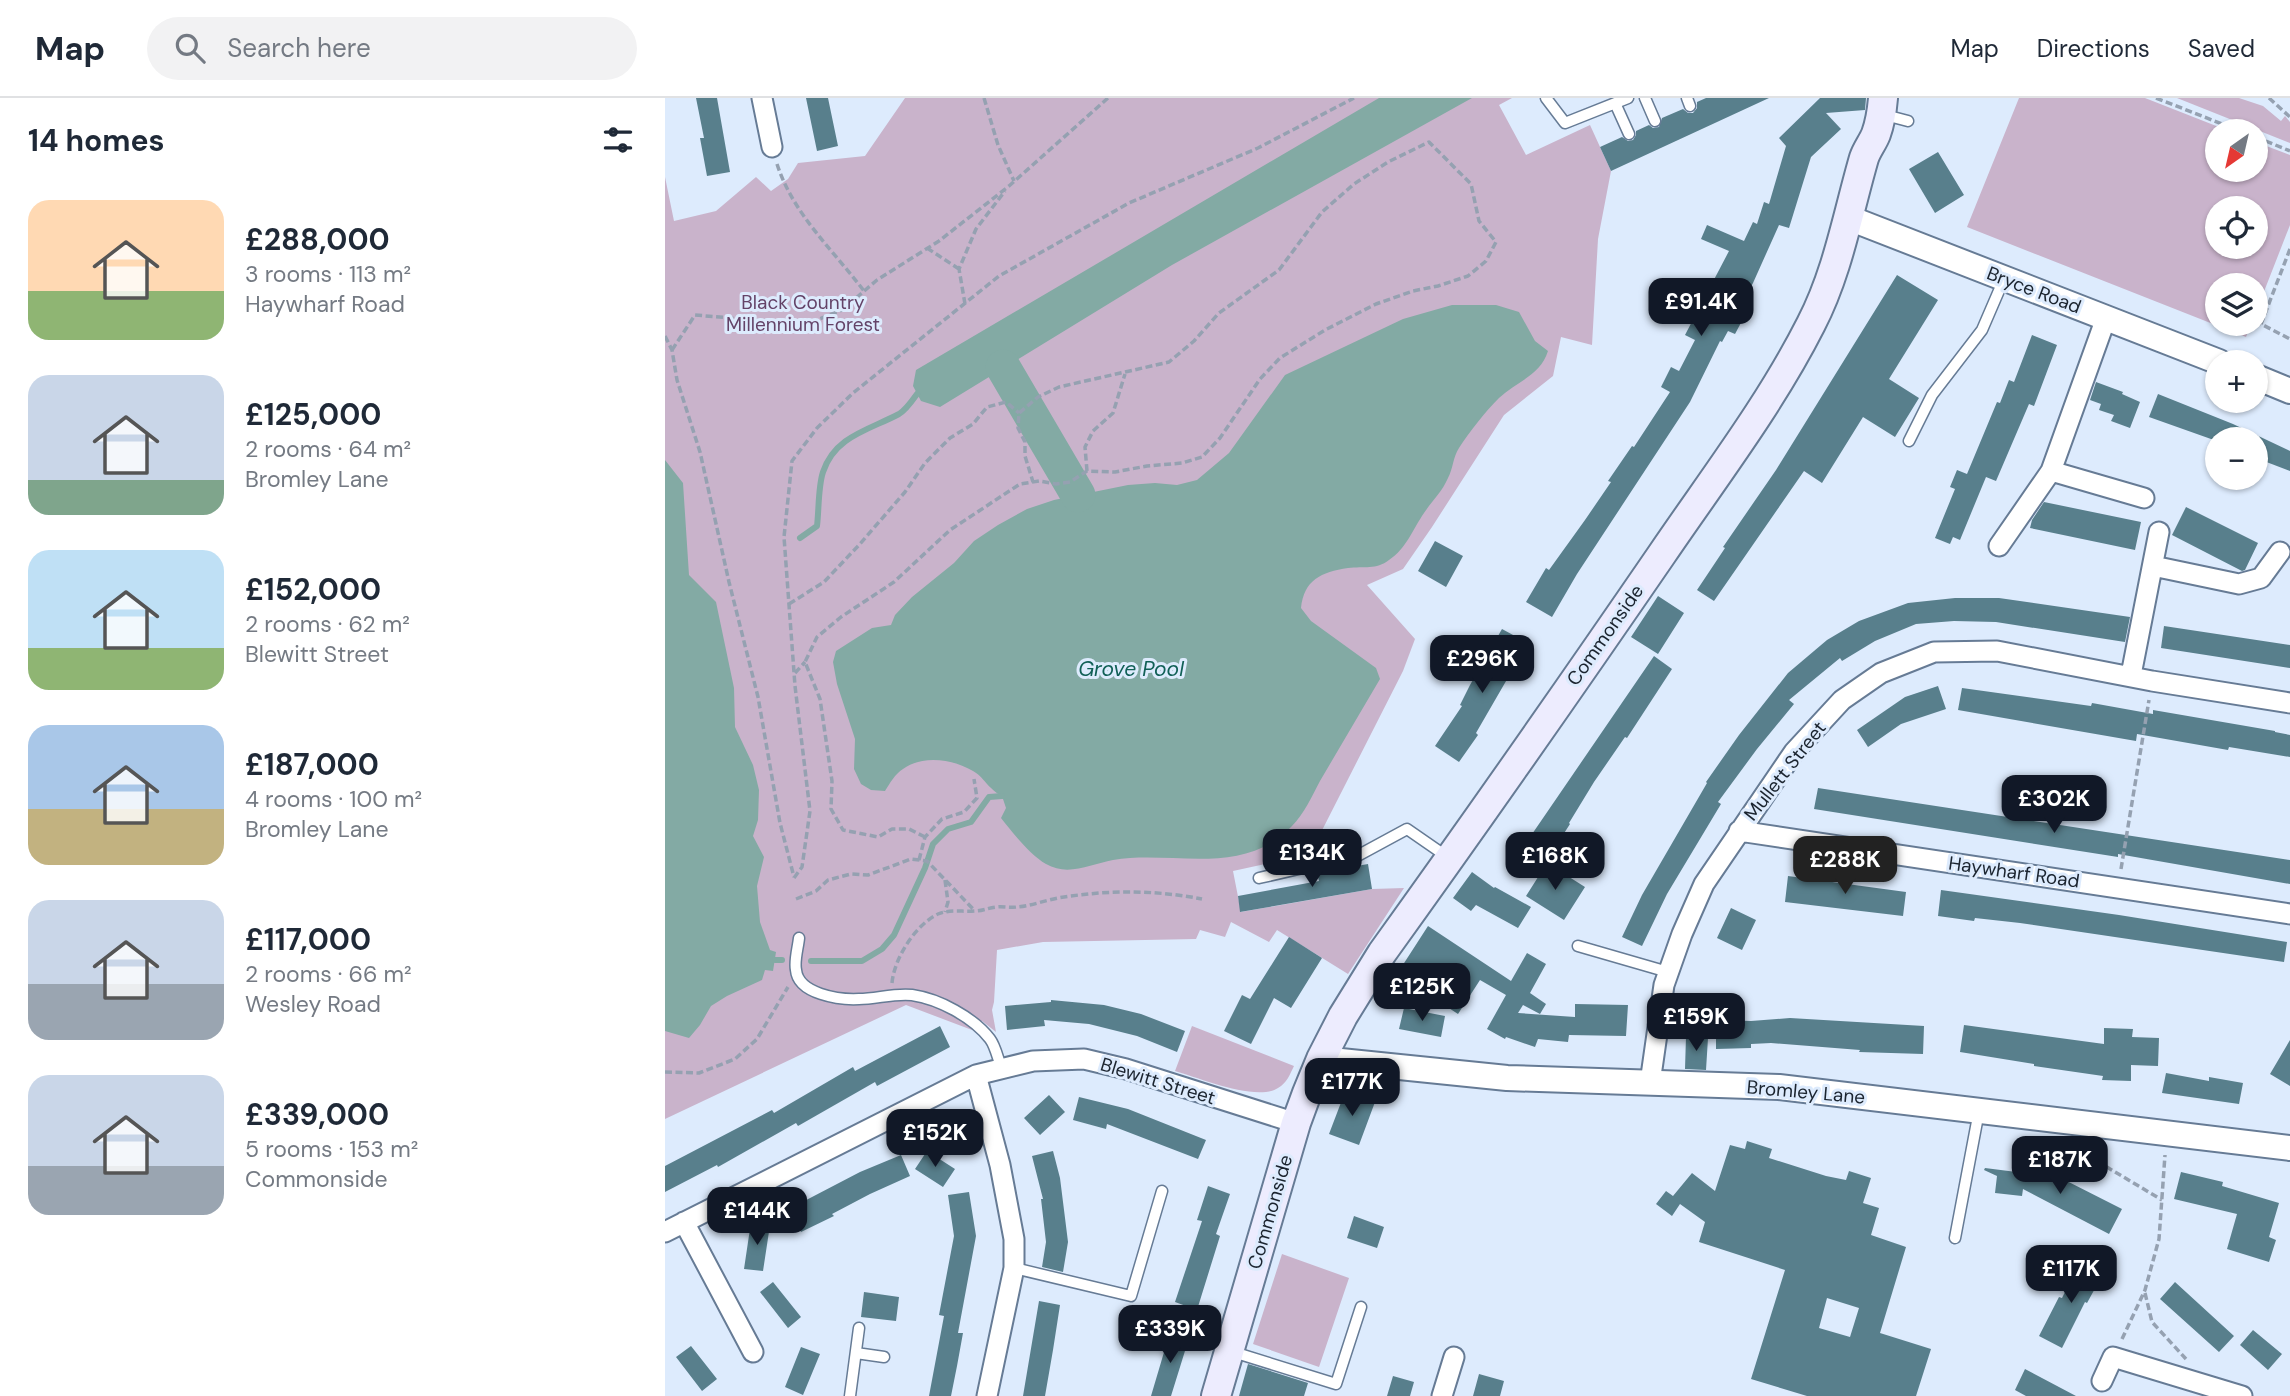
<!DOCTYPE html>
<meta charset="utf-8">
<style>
body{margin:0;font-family:"DM Sans",sans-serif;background:#f2f2f3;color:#1f2937;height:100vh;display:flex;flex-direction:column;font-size:26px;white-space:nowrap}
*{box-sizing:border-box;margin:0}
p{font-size:23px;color:#747a83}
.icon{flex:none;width:38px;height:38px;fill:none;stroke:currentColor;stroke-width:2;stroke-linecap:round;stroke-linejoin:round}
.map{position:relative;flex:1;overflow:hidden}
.panel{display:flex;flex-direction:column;background:#fff;width:665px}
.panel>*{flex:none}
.needle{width:46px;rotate:214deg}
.controls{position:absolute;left:1540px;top:21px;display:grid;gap:14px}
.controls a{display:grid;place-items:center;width:63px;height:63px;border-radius:50%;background:#fff;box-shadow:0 2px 5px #0004;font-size:35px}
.price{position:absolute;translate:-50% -60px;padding:0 16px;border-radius:14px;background:#111827;color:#fff;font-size:23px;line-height:46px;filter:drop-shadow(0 2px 4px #0008)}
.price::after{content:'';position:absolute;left:50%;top:42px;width:21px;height:16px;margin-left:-10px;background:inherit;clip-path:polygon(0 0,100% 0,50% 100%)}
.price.current{background:#222;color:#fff}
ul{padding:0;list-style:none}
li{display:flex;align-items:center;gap:21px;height:175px;padding:0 28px}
li span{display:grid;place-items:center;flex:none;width:196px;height:140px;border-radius:21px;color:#555}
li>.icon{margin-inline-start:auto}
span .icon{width:84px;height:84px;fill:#fffc;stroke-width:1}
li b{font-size:30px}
h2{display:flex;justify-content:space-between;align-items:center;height:84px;padding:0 28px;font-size:30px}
header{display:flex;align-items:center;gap:42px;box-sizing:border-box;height:98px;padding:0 35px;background:#fff;border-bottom:2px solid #e0e1e3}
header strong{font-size:33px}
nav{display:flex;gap:38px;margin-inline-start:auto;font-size:24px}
.search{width:490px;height:63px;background:#f2f2f3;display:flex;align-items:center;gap:18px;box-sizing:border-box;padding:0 24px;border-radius:38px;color:#747a83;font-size:26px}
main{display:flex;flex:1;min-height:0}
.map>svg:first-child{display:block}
</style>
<header>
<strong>Map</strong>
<div class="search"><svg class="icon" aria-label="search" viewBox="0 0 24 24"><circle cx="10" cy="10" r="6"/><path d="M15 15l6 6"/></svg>Search here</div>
<nav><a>Map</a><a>Directions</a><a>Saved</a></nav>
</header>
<main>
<section class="panel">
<h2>14 homes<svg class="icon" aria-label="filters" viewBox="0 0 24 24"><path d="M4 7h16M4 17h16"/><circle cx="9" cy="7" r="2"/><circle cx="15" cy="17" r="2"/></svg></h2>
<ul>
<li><span style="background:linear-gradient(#ffd9b3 65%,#8fb573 0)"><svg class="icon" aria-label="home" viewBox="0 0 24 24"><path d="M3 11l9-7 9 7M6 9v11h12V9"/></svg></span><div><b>£288,000</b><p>3 rooms · 113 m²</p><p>Haywharf Road</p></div></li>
<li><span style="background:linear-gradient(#c9d6e8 75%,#7fa58c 0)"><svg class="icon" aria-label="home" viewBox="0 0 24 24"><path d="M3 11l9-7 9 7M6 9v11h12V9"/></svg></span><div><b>£125,000</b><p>2 rooms · 64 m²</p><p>Bromley Lane</p></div></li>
<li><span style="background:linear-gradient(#bfe0f5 70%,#8fb573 0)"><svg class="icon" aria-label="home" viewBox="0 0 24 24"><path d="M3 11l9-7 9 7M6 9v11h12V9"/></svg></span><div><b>£152,000</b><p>2 rooms · 62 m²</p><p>Blewitt Street</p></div></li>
<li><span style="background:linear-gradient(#a9c7e8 60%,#c2b280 0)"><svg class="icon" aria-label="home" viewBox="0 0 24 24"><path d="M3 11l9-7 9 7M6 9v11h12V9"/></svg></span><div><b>£187,000</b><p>4 rooms · 100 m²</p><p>Bromley Lane</p></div></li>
<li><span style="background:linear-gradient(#c9d6e8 60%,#9aa5b1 0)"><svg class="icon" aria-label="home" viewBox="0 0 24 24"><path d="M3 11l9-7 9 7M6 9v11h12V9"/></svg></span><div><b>£117,000</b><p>2 rooms · 66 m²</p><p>Wesley Road</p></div></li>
<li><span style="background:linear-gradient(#c9d6e8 65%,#9aa5b1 0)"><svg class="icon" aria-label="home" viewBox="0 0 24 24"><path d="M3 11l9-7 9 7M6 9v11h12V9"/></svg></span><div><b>£339,000</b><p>5 rooms · 153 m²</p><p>Commonside</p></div></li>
</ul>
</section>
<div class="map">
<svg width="1625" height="1298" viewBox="0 0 1625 1298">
<rect width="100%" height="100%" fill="#ddebfd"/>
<path fill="#c9b3cb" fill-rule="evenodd" d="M240,0H847L834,7L861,57L925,27L946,73L933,141L927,247L896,239L888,278L839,317L767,429L738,471L702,487L750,541L738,573L645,756L568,773L576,814L707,791L739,790L683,876L612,832L604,844L566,824L560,839L535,832L531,841L378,844L332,852L329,904L327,912L331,934L317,923L307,932L241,907L0,1021V79L9,123L51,113L91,79L106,93L123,81L133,65L200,58Z
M1354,0H1480L1564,33H1552V72H1591V44L1625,57V127L1591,214V187H1552V226H1586L1581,239L1302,129ZM1552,110H1591V149H1552Z
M1512,0H1574L1598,8L1616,23L1620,18L1625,24V45Z
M527,928L629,968C625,976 622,985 613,990C591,1004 535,980 510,973Z
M617,1156L684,1180L654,1269L588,1246Z"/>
<path fill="#83aaa4" d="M714,0H807L507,167L275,309L256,303L248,288L251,272Z
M787,207H831L854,214L870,243L883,253C875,278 852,283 834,300C820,314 805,333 794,350C788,359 788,371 783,380C777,394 767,403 759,415C748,431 741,451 724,462C711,472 699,468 683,470C656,474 639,482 636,510L646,523L711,570L715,581C695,615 675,649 655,683C647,698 639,716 627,728C577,780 509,752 448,762C426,766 403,779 381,766C365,757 347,734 336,720L341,710L337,698C322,690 319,679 308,673C288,661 257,657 238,671C230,676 225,685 220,693L206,692L196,686L189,671L190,641L172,586L168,564L171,553L207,530L226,527L230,517L247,499L289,465L309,443L333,427L362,411L389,402L463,387L490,385L512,387L532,382L564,355L620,277L738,221Z
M0,362L18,385L24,477L51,504L69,590L70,629L88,667L94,692L93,722L88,738L99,759L92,788L95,824L105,852L111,854L108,873L100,872L97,882L62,898L46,908L35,927L24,940L0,933Z"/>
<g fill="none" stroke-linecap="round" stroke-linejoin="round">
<path stroke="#83aaa4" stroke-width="6" d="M135,440L152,428C154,412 153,389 158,374C170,338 204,332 234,316C241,312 247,303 252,296
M110,862H117
M146,863H197L217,851L229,837L260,770L268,746L283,731L306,724L324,699L337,698"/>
<path stroke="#83aaa4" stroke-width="35" d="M338,269L413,397"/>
</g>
<path fill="#587f8c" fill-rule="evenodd" d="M31,0H52L65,74L42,78L35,40H39Z
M141,0H163L173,48L152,53Z
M1041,0H1104L946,73L935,49L957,39L963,43L968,42L971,37V33L984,27L988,30L994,29L997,20L1018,11L1023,15H1028L1032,10V4Z
M1155,0H1201L1200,12L1161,15L1176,31L1146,59L1124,130L1114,127L1088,185L1070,217L1078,221L1070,236L1063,233L1057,244L1055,243L1025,304L912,476L887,519L861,504L881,470L884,472L920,422L946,384L943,383L967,348L969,349L1005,294L996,289L1006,269L1014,273L1030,242L1020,237L1064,153L1036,141L1042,127L1079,143L1088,124L1092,126L1099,104L1104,106L1121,48L1114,40Z
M1273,54L1299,97L1270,115L1244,71Z
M1232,177L1273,202L1224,281L1254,300L1230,339L1198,319L1157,385L1139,373L1049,503L1032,492L1060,450L1058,449L1111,372Z
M1367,237L1392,247L1369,308L1364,306L1331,383L1321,379L1295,442L1288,439L1285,446L1270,440L1290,391L1285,389L1292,372L1302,376L1332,304L1335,305L1344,282L1349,284Z
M1431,284L1458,294L1457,296L1475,304L1465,330L1446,323L1449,317L1434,312L1436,306L1425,302Z
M1493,296L1568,326L1625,353V373L1591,360V341H1546L1484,319Z
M1379,404L1476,424L1470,452L1365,430L1367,422Z
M1521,409L1593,445L1580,472L1577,473L1507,437Z
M770,443L798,458L781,489L753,473Z
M993,498L1019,515L993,556L966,539Z
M1290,500H1334L1465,519L1460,544L1331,524L1289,523L1251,526L1210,543L1177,563L1175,560L1124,602L1129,606L1092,651L1053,704L1056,706L1002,796L977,848L957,839L977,797L1042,685L1041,684L1074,637L1123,575L1162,542L1194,523L1243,505Z
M1499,528L1625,547V570L1496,550Z
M837,531L863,545L811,635L813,637L794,664L770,648L797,608L795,607L805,587Z
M989,558L1007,571L962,640L960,639L929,684L904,725L905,726L885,757L863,742Z
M1273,588L1281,611L1236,626L1203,649L1192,632L1240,599Z
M1297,590L1426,608L1427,605L1488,616V612L1610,633V634L1625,637V659L1564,649L1563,652L1472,636L1471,643L1293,612Z
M1153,690L1625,762V786L1453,756V759L1149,711Z
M882,765L920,789L899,822L861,798Z
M703,766L707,791L575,814L573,798L654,783L652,775Z
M807,774L829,790L830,789L866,809L853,830L811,807L806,813L788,800Z
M1123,778L1241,794L1238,818L1120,804Z
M1276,792L1454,817L1622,844L1619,864L1355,825L1310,820L1309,823L1273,818Z
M1066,810L1091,822L1077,852L1052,840Z
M763,828L846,883L862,855L881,866L865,895L881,906L875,916L858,907L853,915L910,919V906L963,907L961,938L904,937L903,944L873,941L870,949L841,939L840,941L822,931L841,897L815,882L793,916L732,876Z
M624,839L657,860L626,910L609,900L586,946L559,933L577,897L585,901Z
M386,902L439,907L476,916L520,933L512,954L472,938L424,926L379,922L380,928L342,932L340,908L386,904Z
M739,910L780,918L776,939L734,931Z
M1125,920L1259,928L1258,956L1194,954L1195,952L1106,945L1086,946V950L1051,951V922L1086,923Z
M1299,927L1439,946V930L1468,931L1467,939L1494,940L1493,968L1466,967V983L1437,982L1438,978L1369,968V966L1295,954Z
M275,928L285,949L212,988L210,984L133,1028L131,1025L53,1069L52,1067L0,1094V1068L107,1012L109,1015L188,969L190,973Z
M1021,939L1043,940L1041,972L1020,971Z
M1625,942V988L1605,976Z
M1501,975L1544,983V979L1578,985L1574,1006L1497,995Z
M680,994L710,1004L694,1047L664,1036Z
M384,997L400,1014L375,1037L359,1020Z
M414,999L463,1011L541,1042L533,1061L442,1026L441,1031L408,1022Z
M1082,1043L1107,1051L1104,1060L1161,1078L1181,1082L1184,1073L1206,1080L1198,1105L1214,1110L1206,1137L1241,1149L1215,1235L1266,1251L1251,1298H1142L1086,1281L1120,1172L1034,1144L1040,1124L1015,1106L1007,1118L991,1106L1001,1093L1008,1098L1027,1075L1050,1093L1065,1047L1080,1051ZM1162,1200L1194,1210L1185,1239L1154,1230Z
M262,1053L290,1071L278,1089L250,1071Z
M388,1053L395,1080L403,1144L398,1174L377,1169L381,1144L376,1101H378L367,1058Z
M236,1057L245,1078L205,1096L167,1116L169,1118L136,1134L124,1111L195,1074Z
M1320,1070L1382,1078L1384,1074L1457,1111L1444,1136L1358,1091L1357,1098L1330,1095L1332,1078L1319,1072Z
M1516,1074L1558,1084L1557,1088L1614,1105L1604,1139L1611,1142L1604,1164L1562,1151L1572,1116L1509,1101Z
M543,1088L565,1096L551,1136L555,1138L532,1212L510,1204L537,1123L532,1122Z
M304,1094L311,1138L293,1235H298L292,1268L286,1298H264L279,1218L274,1217L289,1138L283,1097Z
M689,1118L719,1129L712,1150L682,1140Z
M86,1124L105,1127L98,1173L79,1171Z
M1415,1164L1438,1176L1422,1205L1420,1204L1397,1250L1374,1238L1394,1199L1397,1200Z
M108,1184L136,1219L123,1230L95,1194Z
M1510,1184L1569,1238L1554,1254L1495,1201Z
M199,1194L234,1199L231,1223L196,1219Z
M374,1203L395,1207L388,1252L380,1298H358Z
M1588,1232L1617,1256L1603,1272L1575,1247Z
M505,1234L524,1240L506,1298H486Z
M26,1248L52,1281L37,1293L11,1259Z
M136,1249L155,1256L138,1297L120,1289Z
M583,1266L643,1285L639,1298H574Z
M1360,1271L1411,1298H1361L1350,1292Z
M814,1276L839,1283L835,1298H808Z
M728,1278L749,1284L745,1298H722Z"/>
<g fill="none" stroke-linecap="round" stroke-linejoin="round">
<g stroke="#667b95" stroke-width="13">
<path id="service" d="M881,0L900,25L963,0
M980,0L990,23
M1022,0L1025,8
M950,5L964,36
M1220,17L1243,23
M1244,343L1267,297L1317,232L1339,181
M594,780L694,757L742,731L781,758
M134,840C133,850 129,863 131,872C133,896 174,902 194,901C211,901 229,895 247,897C274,901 308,919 325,941C331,949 333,962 337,971
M913,848L1003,874
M1290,1140L1314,1013
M349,1170L466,1198L497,1093
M565,1253L671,1286L696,1209
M191,1255L219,1259
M185,1298L194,1230"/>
</g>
<g stroke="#667b95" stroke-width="23">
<path id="minor" d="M97,0L107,49
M1386,373L1479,400
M1334,448L1386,373L1441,220
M1488,468L1574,486L1596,480L1615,454
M1466,577L1494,434
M1074,733L1625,816
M311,977L335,1067L349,1141V1170L322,1298
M985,985L999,887L1017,836L1039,786L1129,654L1177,602L1216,575L1269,554L1332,553L1487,583L1625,605
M19,1124L88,1254
M0,1134L311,977L368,963L419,961L461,971L631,1025
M1437,1283L1448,1259L1577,1298
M777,1298L789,1259"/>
</g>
<g stroke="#667b95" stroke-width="28">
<path id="tertiary" d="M1184,120L1554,264
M1591,279L1625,293
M656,961L842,980L1114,989L1625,1050"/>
</g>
<g stroke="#667b95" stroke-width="32">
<path id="secondary" d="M551,1298L631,1025L642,995L656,961L678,918L717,855C812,723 905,590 997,456C1048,381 1105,307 1146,226C1173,174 1183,115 1199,60C1202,51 1208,44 1211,36C1215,25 1217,12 1218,0"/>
</g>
<path stroke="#95a1b1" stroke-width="3.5" stroke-dasharray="7 3.5" stroke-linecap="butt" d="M319,0L333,47L349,83
M1491,0L1575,33
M1604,0L1625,19
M1591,39L1625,53
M112,66C128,116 168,152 199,193
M262,150L294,171
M1625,151L1596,226L1625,241
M300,206L294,171L311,131L340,93
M0,238L7,252L12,282L35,354L64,484L93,599L115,725L129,779
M7,252L30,217L114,224L149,223L177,212L212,182L274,143L344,88L443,0
M422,373L420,349L428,333L448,315L460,276
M124,506L159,484L194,447L240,394L260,365L285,340L308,326L322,309L341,304L354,315
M130,575L140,564
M260,739L244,731H227L213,739L178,732L166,711L167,683L155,601L140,564L152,539L176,519L229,484L285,432L355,386L374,383L391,386L405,384L422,373L450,374L482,368L517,365L537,359L555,340L595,281L615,260L660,232L711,206L748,193L773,188L803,178L821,163L831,144L814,123L806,86L764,44L723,64L689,86L657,114L614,172L554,215L529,243L504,264L394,289L373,299L354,315L353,330L360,344V358L368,384
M254,762L260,739L277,721L299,714L312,700L309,681
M1456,771L1484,602
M129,780L137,769L145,713L130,588L119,439L127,363L152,330L188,295L334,178L464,105L593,50L689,0
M280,782L283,804L280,814
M131,801L151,793L163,782L186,776L203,777L246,761L262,763L310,813
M227,885C229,861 250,827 273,816C285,811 297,814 310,813C317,813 323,810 331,809C338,808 345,810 352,809C367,808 383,801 399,799C446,792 490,792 537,801
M0,974L34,975L70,961L92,941L123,889
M1405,1047L1497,1102
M1480,1195L1487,1224L1521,1261
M1457,1241L1480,1192L1494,1141L1500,1057"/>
<use href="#service" stroke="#fff" stroke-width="10"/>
<use href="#minor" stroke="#fff" stroke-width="19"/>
<use href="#tertiary" stroke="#fff" stroke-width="24"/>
<use href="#secondary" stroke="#edecfe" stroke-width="28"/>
</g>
<g text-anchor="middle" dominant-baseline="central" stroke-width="6" stroke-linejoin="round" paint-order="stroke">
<g font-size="19" fill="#1b242f" stroke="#ddebfd">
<text transform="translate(1369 192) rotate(21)">Bryce Road</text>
<text transform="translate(940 537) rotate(-55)">Commonside</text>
<text transform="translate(1120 673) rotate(-52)">Mullett Street</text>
<text transform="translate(1349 774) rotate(8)">Haywharf Road</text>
<text transform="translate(493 983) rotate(17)">Blewitt Street</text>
<text transform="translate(1141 994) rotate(5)">Bromley Lane</text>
<text transform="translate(605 1114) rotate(-74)">Commonside</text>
</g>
<g font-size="19" fill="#644368" stroke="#ddebfd">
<text x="138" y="204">Black Country<tspan x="138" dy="22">Millennium Forest</tspan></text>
</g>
<g font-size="21" font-style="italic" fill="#116057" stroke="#ddebfd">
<text x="466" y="571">Grove Pool</text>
</g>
</g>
</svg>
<div class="controls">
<a><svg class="needle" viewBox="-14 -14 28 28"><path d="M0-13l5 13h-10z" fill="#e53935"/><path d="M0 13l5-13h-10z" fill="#747a83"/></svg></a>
<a><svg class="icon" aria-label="locate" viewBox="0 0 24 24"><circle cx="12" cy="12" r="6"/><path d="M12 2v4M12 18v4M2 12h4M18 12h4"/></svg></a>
<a><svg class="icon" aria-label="layers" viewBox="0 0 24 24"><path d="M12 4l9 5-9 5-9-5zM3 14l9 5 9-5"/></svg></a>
<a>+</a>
<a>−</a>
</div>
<b class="price" style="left:1036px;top:240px">£91.4K</b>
<b class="price" style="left:817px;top:597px">£296K</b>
<b class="price" style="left:1389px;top:737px">£302K</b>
<b class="price" style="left:647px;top:791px">£134K</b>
<b class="price" style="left:890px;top:794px">£168K</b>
<b class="price current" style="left:1180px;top:798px">£288K</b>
<b class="price" style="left:757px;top:925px">£125K</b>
<b class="price" style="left:1031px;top:955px">£159K</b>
<b class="price" style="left:687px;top:1020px">£177K</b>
<b class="price" style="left:270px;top:1071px">£152K</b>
<b class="price" style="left:1395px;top:1098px">£187K</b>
<b class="price" style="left:92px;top:1149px">£144K</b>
<b class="price" style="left:1406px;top:1207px">£117K</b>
<b class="price" style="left:505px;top:1267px">£339K</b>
</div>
</main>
